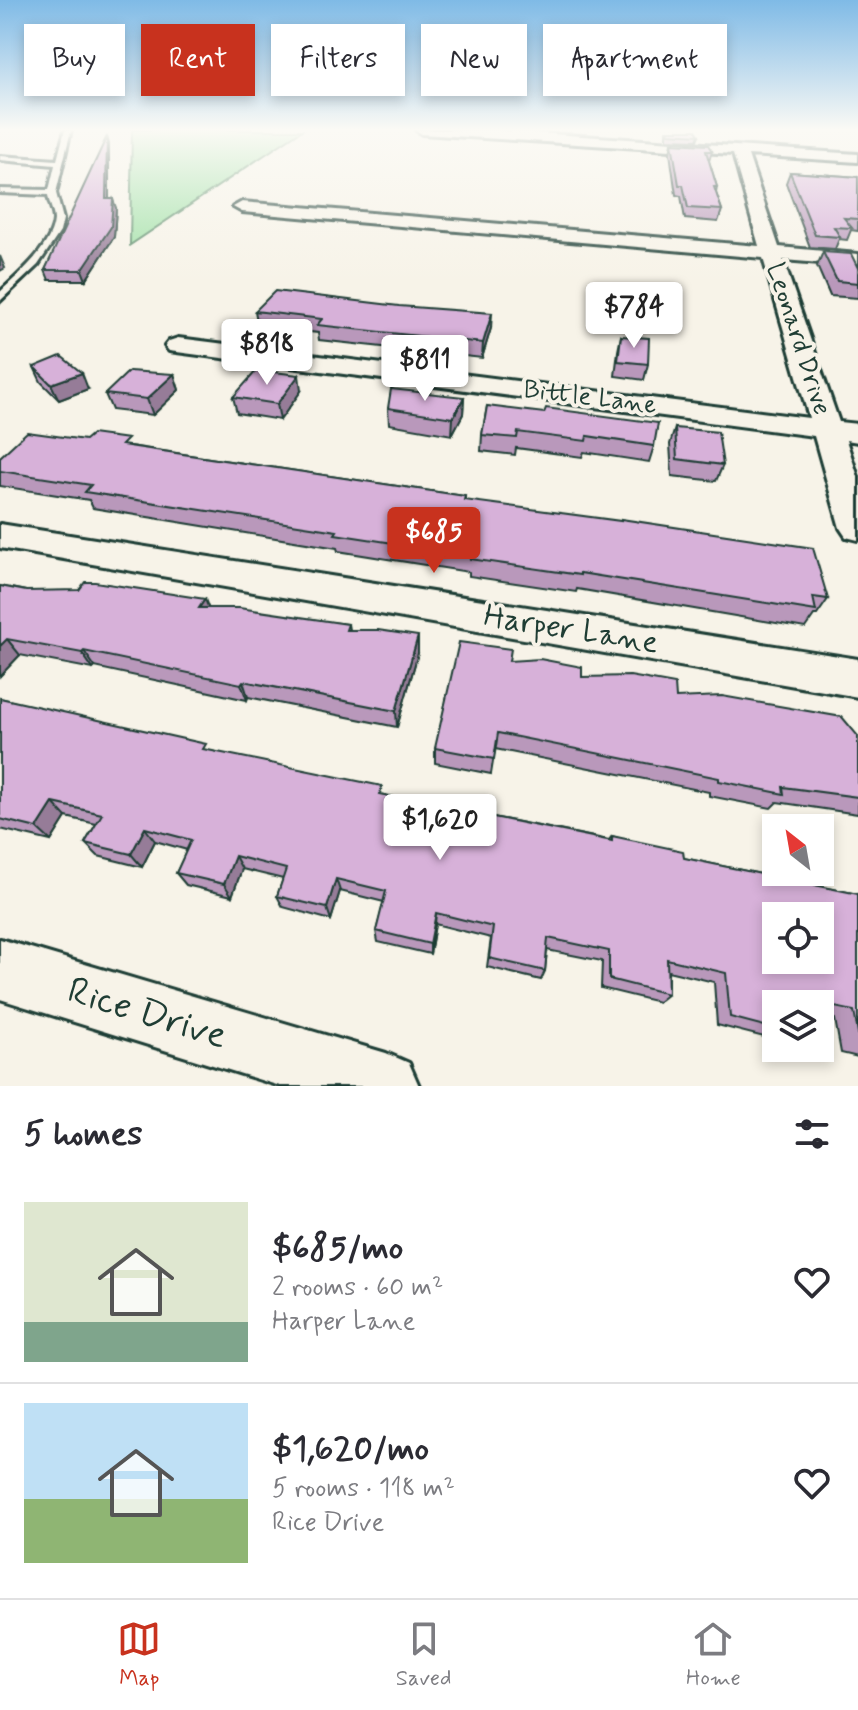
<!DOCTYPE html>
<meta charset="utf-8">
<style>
body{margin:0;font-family:Mynerve,sans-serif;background:#f7f7f7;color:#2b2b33;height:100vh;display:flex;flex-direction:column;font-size:30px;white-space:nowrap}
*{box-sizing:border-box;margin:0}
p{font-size:26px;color:#7c7c81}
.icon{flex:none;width:44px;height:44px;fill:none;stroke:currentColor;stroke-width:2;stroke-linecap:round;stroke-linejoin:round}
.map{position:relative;height:1086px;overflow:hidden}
.side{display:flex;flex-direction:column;background:#fff;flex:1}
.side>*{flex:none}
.top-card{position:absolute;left:24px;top:24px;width:810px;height:72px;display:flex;gap:16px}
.needle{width:52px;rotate:329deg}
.tools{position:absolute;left:762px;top:814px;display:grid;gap:16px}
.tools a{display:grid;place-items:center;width:72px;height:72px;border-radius:0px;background:#fff;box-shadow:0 4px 12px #0003;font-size:40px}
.price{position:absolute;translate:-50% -68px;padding:0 18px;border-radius:8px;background:#fff;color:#222;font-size:26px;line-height:52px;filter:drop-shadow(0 2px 4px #0008)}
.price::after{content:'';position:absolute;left:50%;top:48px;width:24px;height:18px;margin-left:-12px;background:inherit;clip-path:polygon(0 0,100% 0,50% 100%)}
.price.on{background:#c8321e;color:#fff}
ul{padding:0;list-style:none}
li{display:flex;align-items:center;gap:24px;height:200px;padding:0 24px}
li+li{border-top:2px solid #e1e1e2}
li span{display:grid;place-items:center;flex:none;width:224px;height:160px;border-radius:0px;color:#555}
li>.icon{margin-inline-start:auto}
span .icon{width:96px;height:96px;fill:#fffc;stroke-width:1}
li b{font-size:34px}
h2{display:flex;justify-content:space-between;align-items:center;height:96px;padding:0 24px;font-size:34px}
.pill{padding:0 28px;border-radius:0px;background:#fff;box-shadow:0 4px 12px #0003;font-size:28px;line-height:72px}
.pill.on{background:#c8321e;color:#fff}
.menu{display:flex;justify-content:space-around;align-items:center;height:112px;border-top:2px solid #e1e1e2;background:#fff;font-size:22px;color:#7c7c81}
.menu a{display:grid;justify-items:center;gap:4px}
.menu .on{color:#c8321e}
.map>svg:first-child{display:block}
</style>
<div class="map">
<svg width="858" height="1086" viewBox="0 0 858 1086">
<rect width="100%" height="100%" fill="#f7f3e8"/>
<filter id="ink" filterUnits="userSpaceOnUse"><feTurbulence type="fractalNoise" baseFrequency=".0125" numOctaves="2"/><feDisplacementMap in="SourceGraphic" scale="16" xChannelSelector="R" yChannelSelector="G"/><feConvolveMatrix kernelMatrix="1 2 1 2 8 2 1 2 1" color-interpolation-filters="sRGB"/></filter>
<g filter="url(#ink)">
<path fill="#a2e1a8" stroke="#608f6e" stroke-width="2" d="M132,130H302L130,245Z"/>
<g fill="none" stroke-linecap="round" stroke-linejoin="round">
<g stroke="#1f3d34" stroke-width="6">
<path id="service" d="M65,130H71L56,193L63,219L60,232L38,265L0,301V292C18,275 52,247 54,220C54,212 49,204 48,195L0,193V189L49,190L55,165L0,160V156L57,160Z"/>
</g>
<g stroke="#1f3d34" stroke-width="6">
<path id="minor" d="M416,130H490L858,154V162L748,155L779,247L858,254V266L783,260L839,422L858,424V442L846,440L858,477V540L846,537L840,528L814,436L169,351L165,346L169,341L178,338L809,418L763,258L242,212L233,207L242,202L759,246L733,154L422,134Z
M0,524L858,659V697L0,548Z
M0,939L386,1053L409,1063L419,1086H280L0,999Z"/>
</g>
<use href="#service" fill="#f7f3e8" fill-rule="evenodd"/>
<use href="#minor" fill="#f7f3e8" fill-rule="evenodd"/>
</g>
<path fill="#b998bb" stroke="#1f3d34" stroke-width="2" d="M667,130H696L699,135L697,140L667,139Z
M672,143L712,151L709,161L717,187L716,193L722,210L718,222L685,219L681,196L676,195L670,153Z
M109,144V199L116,208L114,237L86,280H49L45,270Z
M790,172L858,177V231L851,230L847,240L839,239L835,249L810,247L786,183Z
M823,252L858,268V298L830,296L817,266Z
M255,311L491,328L482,358L319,340L318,333L258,326Z
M621,336L648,364L644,380L615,376L618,351Z
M34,367L88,389L59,400L41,382Z
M174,374L179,390L153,415L112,410L105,394Z
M301,391L280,420L237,413L233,397Z
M464,397L463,414L452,435L389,424L388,408Z
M487,406L654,446L649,462L584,452L582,457L516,448L515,455L481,451L482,435Z
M675,428L723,465L716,481L672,476L670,444Z
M130,446L465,496V500L828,599L817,615H814L805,628L577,589L576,592L469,576V572L338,551L337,548L93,508L89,500L0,486V457Z
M0,586L26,591L208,608L348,624L349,630L418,653L397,727L248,697L247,700L95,667L93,669L20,655L0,676Z
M509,661L676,698L858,736V814L777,802L771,808L709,796V792L495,749L491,774L435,763V748Z
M0,698L383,795L609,840L612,836L684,858L858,894V1057L841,1053L835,1019L820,1015V1004H776V1040L717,1025L714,982L668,971V994L658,1002L601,988L602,961L547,950L545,971L541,980L487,967L491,938L435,924L430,954L378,942L376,931L384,902L340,891L331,920L283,907L277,896L283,879L242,869L232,896L186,885L176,873L187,850L155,841L142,867L98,856L85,843L96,824L66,817L51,841L0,829Z"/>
<path fill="#967c98" stroke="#1f3d34" stroke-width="2" d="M107,136L109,144V208L106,199Z
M113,199L116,208L114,237L86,280L82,270Z
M0,256L5,268L0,271Z
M492,313L491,328L482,358L483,343Z
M82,373L88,389L59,400L51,384Z
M174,374L179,390L153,415L147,399Z
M299,375L301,391L280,420L277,404Z
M464,397L463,414L452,435L453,418Z
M205,599L211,615L199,608Z
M418,636V653L397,727L396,711Z
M7,639L20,655L0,676V646Z
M84,651L95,667L93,669L82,653Z
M243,681L248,697L247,700L241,684Z
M53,803L66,817L51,841L37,828Z
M145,828L155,841L142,867L131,854Z
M235,856L242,869L232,896L224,884Z
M336,879L340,891L331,920L327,908Z
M436,913L435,924L430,954V944Z"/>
<path fill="#d7b1d9" stroke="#1f3d34" stroke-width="2" fill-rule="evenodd" d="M668,130H696L699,135L669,133Z
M107,136L106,199H113L111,227L82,270H45Z
M672,143L708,145L712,151H706L717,187H714L722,210L688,208L683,185H679Z
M790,172L858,177V219L844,218L852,228L834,227L840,237L815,235Z
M823,252L851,254L858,268V283L837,281Z
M275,291L399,306L492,313L483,343L317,325L322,319L255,311Z
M621,336L649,338L648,364L618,361Z
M61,356L82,373L51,384L34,367Z
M257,370L299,375L277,404L233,397Z
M129,371L174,374L147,399L105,394Z
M391,389L464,397L453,418L388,408Z
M487,406L544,413L546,408L658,423L654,446L587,436L586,441L518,432L517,438L482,435Z
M675,428L718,432L723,465L677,459Z
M27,432L85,440L92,434L128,439L122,445L465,496L464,500L621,521V519L813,548L828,599L813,597L816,611L580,573V575L470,559L471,555L335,534L337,531L85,492L91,485L0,471V457Z
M85,582H95L205,599L199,608H239L348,624L346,630H378L418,636L396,711L243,681L241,684L84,651L82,653L7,639L0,646V586L26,591L79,590Z
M459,642L511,649L509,661L540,659L582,667V677L630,676L675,684L676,698L722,696L842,717L858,736V797L783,787L784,794L719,781V778L498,733L494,759L435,748Z
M0,698L206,744L203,749L382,786L380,794L612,841V836L683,851L684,858L858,894V1033L854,1011L788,997L789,1004H776V1029L730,1017L726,973L667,959L668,994L609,979V951L548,938L545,971L489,958L493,927L436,913L430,944L376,931L386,891L336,879L327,908L277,896L286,869L235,856L224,884L176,873L191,840L145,828L131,854L85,843L102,814L53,803L37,828L0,819ZM776,916H820V960H776Z"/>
</g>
<linearGradient id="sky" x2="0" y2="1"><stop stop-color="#7fbae6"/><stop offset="0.46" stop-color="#fbfaf5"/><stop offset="1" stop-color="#fbfaf5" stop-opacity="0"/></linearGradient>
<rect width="858" height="282" fill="url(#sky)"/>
<g text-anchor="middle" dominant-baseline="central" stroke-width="8" stroke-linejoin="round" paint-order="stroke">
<g font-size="26" fill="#1f3d34" stroke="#f7f3e8">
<text transform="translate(798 339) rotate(72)">Leonard Drive</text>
<text transform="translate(590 398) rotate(7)">Bittle Lane</text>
</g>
<g font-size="32" fill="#1f3d34" stroke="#f7f3e8">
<text transform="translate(571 630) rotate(9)">Harper Lane</text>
</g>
<g font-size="38" fill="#1f3d34" stroke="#f7f3e8">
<text transform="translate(147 1014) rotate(17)">Rice Drive</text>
</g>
</g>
</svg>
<div class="tools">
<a><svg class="needle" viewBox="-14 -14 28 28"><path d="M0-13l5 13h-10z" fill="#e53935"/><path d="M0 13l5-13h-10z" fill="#7c7c81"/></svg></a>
<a><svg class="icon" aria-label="locate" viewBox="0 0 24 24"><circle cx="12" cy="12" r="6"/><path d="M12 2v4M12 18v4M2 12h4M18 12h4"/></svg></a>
<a><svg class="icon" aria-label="layers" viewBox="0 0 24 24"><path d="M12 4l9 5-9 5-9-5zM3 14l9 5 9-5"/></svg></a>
</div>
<b class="price" style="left:634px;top:350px">$784</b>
<b class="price" style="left:267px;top:387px">$818</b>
<b class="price" style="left:425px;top:403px">$811</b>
<b class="price on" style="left:434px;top:575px">$685</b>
<b class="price" style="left:440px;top:862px">$1,620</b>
<div class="top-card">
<a class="pill">Buy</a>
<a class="pill on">Rent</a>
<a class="pill">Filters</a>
<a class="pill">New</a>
<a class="pill">Apartment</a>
</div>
</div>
<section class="side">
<h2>5 homes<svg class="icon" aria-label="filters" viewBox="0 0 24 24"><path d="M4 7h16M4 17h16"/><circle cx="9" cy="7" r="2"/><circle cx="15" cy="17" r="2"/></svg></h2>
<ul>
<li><span style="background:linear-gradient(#dfe7d0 75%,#7fa58c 0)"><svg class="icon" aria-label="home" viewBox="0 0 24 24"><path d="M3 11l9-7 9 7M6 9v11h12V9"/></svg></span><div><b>$685/mo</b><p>2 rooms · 60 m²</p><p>Harper Lane</p></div><svg class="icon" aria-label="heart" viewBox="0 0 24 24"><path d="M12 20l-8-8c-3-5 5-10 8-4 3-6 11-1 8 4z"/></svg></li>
<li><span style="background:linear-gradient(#bfe0f5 60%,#8fb573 0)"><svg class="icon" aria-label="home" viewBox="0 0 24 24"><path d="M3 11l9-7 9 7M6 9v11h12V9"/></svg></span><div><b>$1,620/mo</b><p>5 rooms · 118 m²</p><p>Rice Drive</p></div><svg class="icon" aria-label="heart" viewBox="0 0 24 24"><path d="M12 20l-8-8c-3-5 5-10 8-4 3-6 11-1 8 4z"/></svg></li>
</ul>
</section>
<nav class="menu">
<a class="on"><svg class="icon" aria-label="map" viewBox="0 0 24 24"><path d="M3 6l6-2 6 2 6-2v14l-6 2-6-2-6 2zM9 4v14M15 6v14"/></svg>Map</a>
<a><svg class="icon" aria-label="saved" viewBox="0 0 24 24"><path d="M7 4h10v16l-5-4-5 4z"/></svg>Saved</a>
<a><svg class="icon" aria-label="home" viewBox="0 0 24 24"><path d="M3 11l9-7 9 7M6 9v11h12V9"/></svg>Home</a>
</nav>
